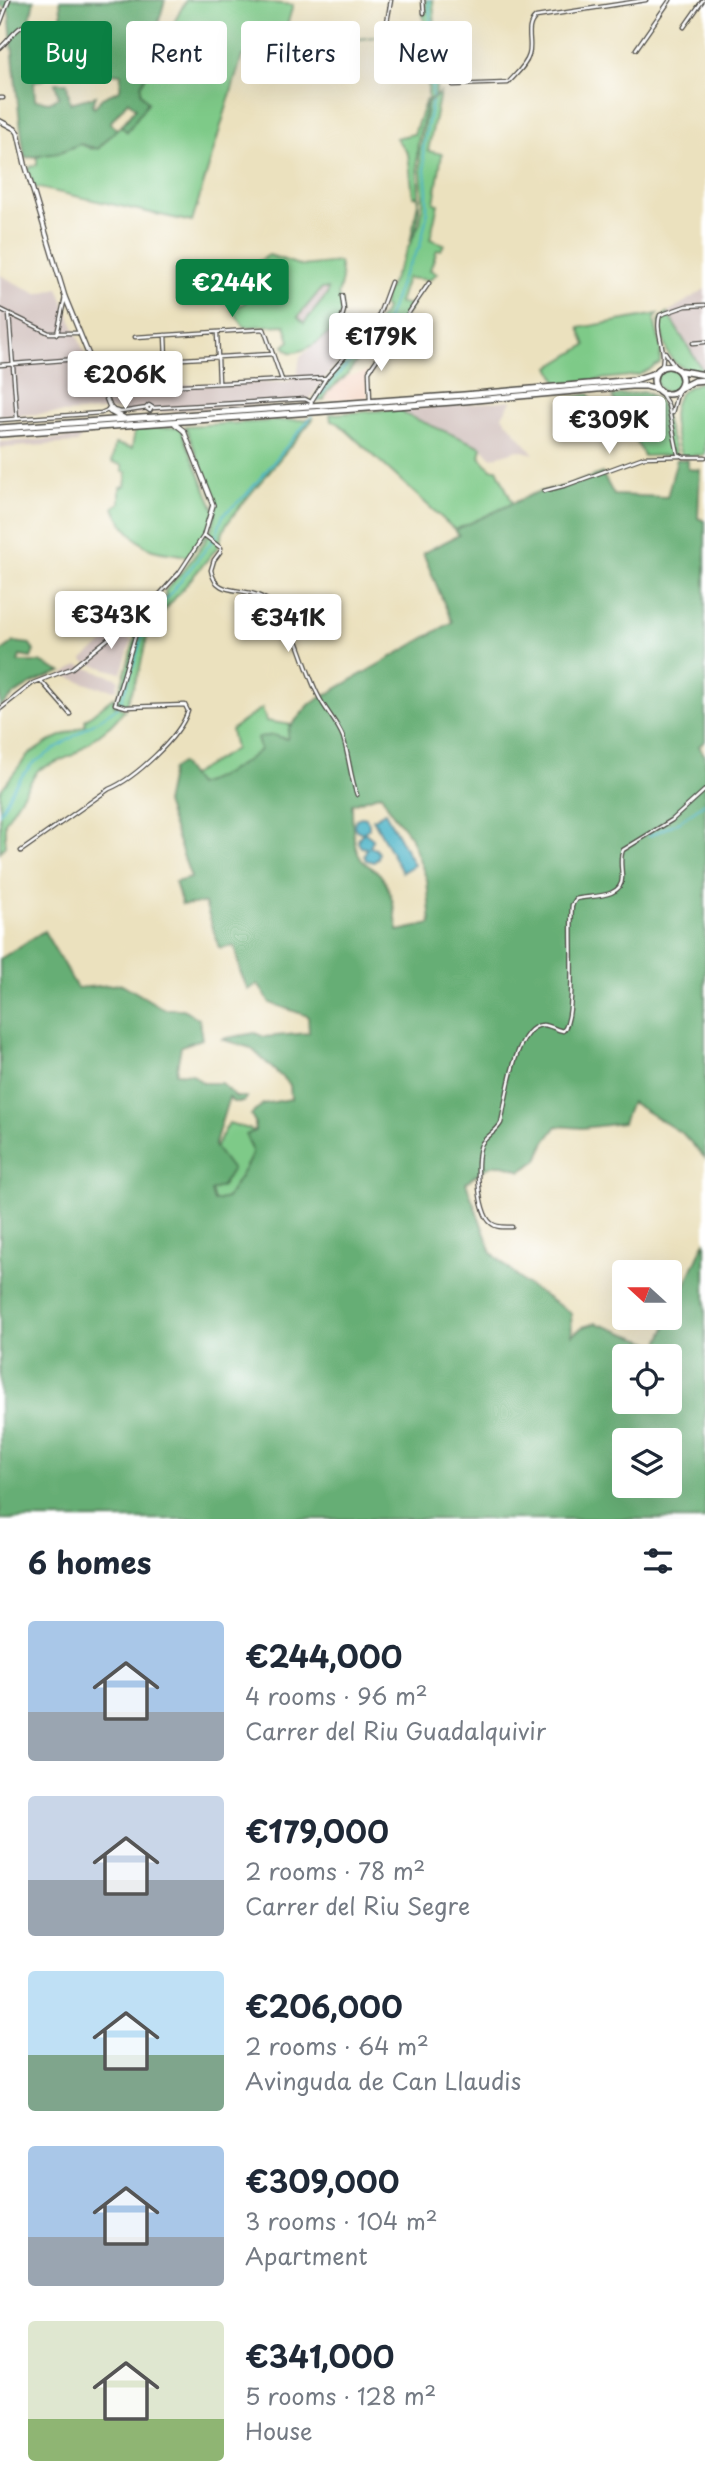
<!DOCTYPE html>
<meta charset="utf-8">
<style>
body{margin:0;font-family:"Playpen Sans",sans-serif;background:#f6f6f7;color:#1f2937;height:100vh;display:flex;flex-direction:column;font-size:26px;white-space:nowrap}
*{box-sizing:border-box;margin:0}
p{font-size:23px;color:#747a83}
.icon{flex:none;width:38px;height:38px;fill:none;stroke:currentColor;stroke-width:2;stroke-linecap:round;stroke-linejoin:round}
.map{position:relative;height:1519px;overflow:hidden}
.drawer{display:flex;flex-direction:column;background:#fff;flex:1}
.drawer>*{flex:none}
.guide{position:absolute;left:21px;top:21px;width:663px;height:63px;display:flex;gap:14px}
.needle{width:46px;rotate:291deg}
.buttons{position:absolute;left:612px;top:1260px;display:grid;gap:14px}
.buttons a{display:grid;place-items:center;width:70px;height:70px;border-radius:7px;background:#fff;box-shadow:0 7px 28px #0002;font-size:35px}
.price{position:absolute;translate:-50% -60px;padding:0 16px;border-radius:7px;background:#fff;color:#222;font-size:23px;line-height:46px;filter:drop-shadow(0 2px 4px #0008)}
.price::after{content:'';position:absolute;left:50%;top:42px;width:21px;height:16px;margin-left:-10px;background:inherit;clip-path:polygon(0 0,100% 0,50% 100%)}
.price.active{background:#0b8043;color:#fff}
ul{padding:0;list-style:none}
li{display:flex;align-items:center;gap:21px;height:175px;padding:0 28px}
li span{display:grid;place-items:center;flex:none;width:196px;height:140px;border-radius:7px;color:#555}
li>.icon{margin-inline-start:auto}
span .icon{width:84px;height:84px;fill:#fffc;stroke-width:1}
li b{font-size:30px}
h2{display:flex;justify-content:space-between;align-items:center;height:84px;padding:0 28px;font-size:30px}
.chip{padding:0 24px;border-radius:7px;background:#fff;box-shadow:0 7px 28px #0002;font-size:24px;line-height:63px}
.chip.active{background:#0b8043;color:#fff}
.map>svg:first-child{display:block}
</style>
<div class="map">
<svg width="705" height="1519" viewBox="0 0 705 1519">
<rect width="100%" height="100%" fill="#fff"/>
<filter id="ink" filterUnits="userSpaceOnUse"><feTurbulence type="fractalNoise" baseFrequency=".0143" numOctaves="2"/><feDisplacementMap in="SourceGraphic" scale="14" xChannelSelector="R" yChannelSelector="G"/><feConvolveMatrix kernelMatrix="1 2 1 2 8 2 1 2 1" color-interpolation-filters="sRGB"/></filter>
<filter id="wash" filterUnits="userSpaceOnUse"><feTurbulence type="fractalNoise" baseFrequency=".00686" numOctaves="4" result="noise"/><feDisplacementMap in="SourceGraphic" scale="28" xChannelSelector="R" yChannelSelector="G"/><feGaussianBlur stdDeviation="1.57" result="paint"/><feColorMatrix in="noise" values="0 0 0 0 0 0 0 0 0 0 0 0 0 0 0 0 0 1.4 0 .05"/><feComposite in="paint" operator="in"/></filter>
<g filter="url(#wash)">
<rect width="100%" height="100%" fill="#ebe1be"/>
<path fill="#f4d3c0" d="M367,372L368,398L324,400L327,392L335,383L345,377Z"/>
<path fill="#d0c0bc" d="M0,275L37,294L58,288L100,391L186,385L290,381L291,377L297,376L300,356L338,328L347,336V350L308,401L125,415L120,410L0,416Z
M321,289H329L327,295L304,323L298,318Z
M705,289V371H703L667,313Z
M512,400L502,416L534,454L518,450L492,458L482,447L403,414L402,410Z
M81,437L77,443L0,448V442Z
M114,635L132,640L121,673L84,662L83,659Z
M78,665L116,678L119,680L116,690L100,687L99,688L62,675Z"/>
<path fill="#7eca88" stroke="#547a5a" stroke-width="2" fill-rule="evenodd" d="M186,0H238L293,5L280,49L382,36L242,56L192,222L34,187L28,170L30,167L37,165V157L80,144L92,149L100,147L107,137L121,126L127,131L148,103L141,93V85Z
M425,0H433L435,25L438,26L436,94L428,101V37L423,14L426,13Z
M440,93L428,151L442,154L434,203L438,204L430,239L444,244L441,250H437L430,270L437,273L430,280L407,278L399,303L412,305L385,343L370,344L345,377L327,392L324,400L313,402L324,385L384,314L386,308L383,306L385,296L420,223L423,201L419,152L428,103Z
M426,99C426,117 417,134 417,153C416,186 426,211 410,243L419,197L413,196L408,154L396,138L414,134Z
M269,255L302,266L339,262L342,279L338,295L342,303C342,310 342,318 337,324C329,336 304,354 290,352L284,346L290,341L285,325L244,327L231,308L245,303L248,288L231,294L226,291L247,278L258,262ZM321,289H328L327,295L304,323L298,317Z
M667,313L703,371C667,371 665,349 659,320Z
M658,314L654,320L661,346L660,363L639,375L558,384L550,367L586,345L579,328Z
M656 380a12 12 0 1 1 24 0a12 12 0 1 1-24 0Z
M705,382V455L683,456C678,451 678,444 676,436C669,410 674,385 705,382Z
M644,392C665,401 663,409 668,428C671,437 674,445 676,455L644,456L612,396Z
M589,394L603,424L580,430L565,399Z
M402,409L404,414L482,447L480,457L491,469H497L513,504L455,530L337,422L331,421L330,414Z
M313,419L242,504L226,525L217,548L149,629L139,672L126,706L116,703L142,616L148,611L152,612L166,596L165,591C184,568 220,534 216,502L185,426Z
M180,427L215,512L204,537L188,557C177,553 159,553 150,549C136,541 118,522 114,507L120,503V487L125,486L127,472H123L122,465L112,462L115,444L132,448L135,429Z
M114,697V705L125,710L111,725L73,755L38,770L5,822V846L0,852V791L28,755L50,741L86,725L85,720Z
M262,708L266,721L292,725L287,739L260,750L247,761L214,780L197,785L190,776L235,749L231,730Z
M229,1123L255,1131L246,1135C248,1140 252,1147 252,1152C253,1159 231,1189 227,1198L214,1202L211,1190L222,1186L231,1170L215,1148Z"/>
<path fill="#66ae74" stroke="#486c50" stroke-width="2" fill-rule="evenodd" d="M0,0H34L29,25C37,26 40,27 43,35L45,79L34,82L35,100L49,102L59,97L55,83H67L70,103L96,96L92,106L94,108L102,98L120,90L121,74L92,72L93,66L79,59L77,35H63L60,0H165L155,35L151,67L141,85V93L148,102L127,132L121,126L136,108L128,101L110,123L117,129L98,149L80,144L58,153L25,158C17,109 14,60 9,11L0,5Z
M677,459L688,460V469L700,470L698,518L705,521V741L699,746L705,756V1158L683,1134L631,1102L623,1123L582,1128L557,1126L545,1142L538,1160L521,1171C495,1159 487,1166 466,1183L492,1253L523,1282L571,1313L572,1335L583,1327L596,1323L658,1345L705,1241V1519H0V959L44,931L77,988L122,984L164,1009H183L199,1019L202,1039L181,1046L176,1073L192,1074L203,1083H221L236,1097H246L244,1102H233L229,1097L214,1146L232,1170L222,1186L211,1191L214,1201L227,1198C231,1189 253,1159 252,1152C252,1147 248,1140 246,1135L255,1131V1122L251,1115L263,1104L291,1099L290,1085L251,1048L221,1039L255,1033L264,1037L309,1033L308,1016L270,1003L258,984L248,990L240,971L235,946L219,948L205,903L182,905L175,882L191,878L165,803L172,769L181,763L197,785C220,778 241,766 260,750L257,738L273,735L287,739L289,728L310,704L452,622L423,553L459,535L455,530L535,493L570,485L602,473L614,495L667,497ZM381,794L392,813L410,836L427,880L431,924L398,931C395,914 393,892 382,877C377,869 366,866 361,859C352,845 352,820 352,804ZM625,1356H670V1402H625ZM625,1440H670V1486H625Z
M14,642L30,644L34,651L31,658L20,656L18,662H40L61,672C36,680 19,689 0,707V652Z"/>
<path fill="#48b2c6" stroke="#3a6e78" stroke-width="2" d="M385,812L414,865L402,872L373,819Z
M361,817L366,818L369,823V828L364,832L373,839L370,847L376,849L379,853L378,858L374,862L366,860L364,855L367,848L361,847L358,842L359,837L363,833L356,830L354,825L356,819Z"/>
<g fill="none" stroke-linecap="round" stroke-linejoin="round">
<path stroke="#48b2c6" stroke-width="2" d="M429,0L433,49L432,96
M427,218V191L423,149L432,102
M322,393L387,320L402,277L420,246L426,220
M318,401L324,385
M120,704L134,665L145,626L216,536L223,515L246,495L312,416
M0,813L14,786L32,764L118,707
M649,836L680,821L705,803"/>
</g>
</g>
<g filter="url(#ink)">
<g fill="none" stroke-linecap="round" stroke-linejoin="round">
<g stroke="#484641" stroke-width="5">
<path id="minor" d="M423,0L424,13
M0,24L9,0
M684,27L703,0
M383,44L391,0
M0,48C12,38 18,22 36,23L45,34L48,71L55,78
M636,49L670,0
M453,85L508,83C515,75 526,66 529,55C533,42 524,27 536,17L646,0
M0,98H3
M342,296L344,310L340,324L348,333L351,350
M0,309L49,333H78
M9,314L17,419
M217,333L219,382
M57,334L65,297
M165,335L167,384
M135,337L264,329L282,380
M693,343L705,342
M665,352L675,367
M93,364L273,354
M0,365L90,358
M661,368C668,350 654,332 660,315L686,306L705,305
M102,389L326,378
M661,393L668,405L678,454L684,457H705
M311,402L326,378L377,320L391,282
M370,402L369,371L429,283
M149,405L152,407L150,411L146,408Z
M152,408L305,399L311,402V406
M113,410L121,412L147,408
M672,413L678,391
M0,420L101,413L108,410
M544,491L567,485L644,457L680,456
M41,681L70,714
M0,709L33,683L72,668L150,605L179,573L204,535L221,548L220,552L214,560L211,570C215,594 236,588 254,594C264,597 273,603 281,611C298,632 305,670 318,695C325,710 337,722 343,737C349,756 350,776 357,795
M21,851L109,789C134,779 180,737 188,711L185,705L126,707L115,704L143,610
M512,1227C505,1227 496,1228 491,1223C478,1213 474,1156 482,1143C488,1135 496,1132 501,1123C506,1102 514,1027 542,1025C548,1024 556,1030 563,1031C577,1018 569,930 572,905L576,899C590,895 622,899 622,878C622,868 619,859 623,850L672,820L705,790"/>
</g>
<g stroke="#484641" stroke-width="6">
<path id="tertiary" d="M0,121L15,129L18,133L25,164L65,297L110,407
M110,407L113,410L110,412L108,410Z
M175,424L184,431L213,505L204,535"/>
</g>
<g stroke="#484641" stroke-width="8">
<path id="primary" d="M654 380a14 14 0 1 1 28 0a14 14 0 1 1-28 0Z
M681,371L705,375
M680,388L694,381L705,380
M112,412L123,418
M0,428L464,395L634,380L656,373
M0,434L453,402L631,386H646L657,389"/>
</g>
<use href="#minor" stroke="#fff" stroke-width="2.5"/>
<use href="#tertiary" stroke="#fff" stroke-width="3.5"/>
<use href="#primary" stroke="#fff" stroke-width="5"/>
</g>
</g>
</svg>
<div class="buttons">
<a><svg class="needle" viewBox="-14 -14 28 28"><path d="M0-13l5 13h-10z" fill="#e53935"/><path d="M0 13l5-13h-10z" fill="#747a83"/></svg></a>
<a><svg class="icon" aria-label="locate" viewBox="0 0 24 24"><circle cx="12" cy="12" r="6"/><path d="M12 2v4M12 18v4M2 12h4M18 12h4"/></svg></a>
<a><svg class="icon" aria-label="layers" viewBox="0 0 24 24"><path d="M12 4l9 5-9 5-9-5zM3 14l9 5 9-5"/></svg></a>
</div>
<b class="price active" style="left:232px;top:319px">€244K</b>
<b class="price" style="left:381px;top:373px">€179K</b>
<b class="price" style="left:125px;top:411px">€206K</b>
<b class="price" style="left:609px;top:456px">€309K</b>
<b class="price" style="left:111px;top:651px">€343K</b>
<b class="price" style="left:288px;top:654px">€341K</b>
<div class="guide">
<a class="chip active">Buy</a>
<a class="chip">Rent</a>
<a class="chip">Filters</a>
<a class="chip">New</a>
</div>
</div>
<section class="drawer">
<h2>6 homes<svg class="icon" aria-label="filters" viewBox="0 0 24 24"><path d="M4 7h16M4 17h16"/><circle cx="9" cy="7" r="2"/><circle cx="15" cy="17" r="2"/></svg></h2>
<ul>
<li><span style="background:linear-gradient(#a9c7e8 65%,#9aa5b1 0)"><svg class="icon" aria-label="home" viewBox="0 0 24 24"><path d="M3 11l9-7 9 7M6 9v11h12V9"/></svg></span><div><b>€244,000</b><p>4 rooms · 96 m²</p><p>Carrer del Riu Guadalquivir</p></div></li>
<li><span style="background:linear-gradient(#c9d6e8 60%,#9aa5b1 0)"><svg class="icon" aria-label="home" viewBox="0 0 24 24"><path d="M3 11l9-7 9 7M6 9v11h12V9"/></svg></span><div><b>€179,000</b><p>2 rooms · 78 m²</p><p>Carrer del Riu Segre</p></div></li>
<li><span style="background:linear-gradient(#bfe0f5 60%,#7fa58c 0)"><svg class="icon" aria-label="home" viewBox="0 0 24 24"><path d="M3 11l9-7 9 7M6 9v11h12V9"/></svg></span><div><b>€206,000</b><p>2 rooms · 64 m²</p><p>Avinguda de Can Llaudis</p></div></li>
<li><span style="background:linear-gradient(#a9c7e8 65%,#9aa5b1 0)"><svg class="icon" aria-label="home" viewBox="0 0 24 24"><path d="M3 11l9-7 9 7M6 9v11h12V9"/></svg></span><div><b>€309,000</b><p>3 rooms · 104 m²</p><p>Apartment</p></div></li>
<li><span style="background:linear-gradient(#dfe7d0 70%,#8fb573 0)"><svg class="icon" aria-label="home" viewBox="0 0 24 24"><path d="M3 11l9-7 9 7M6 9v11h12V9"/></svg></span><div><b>€341,000</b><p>5 rooms · 128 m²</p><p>House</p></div></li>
</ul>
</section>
